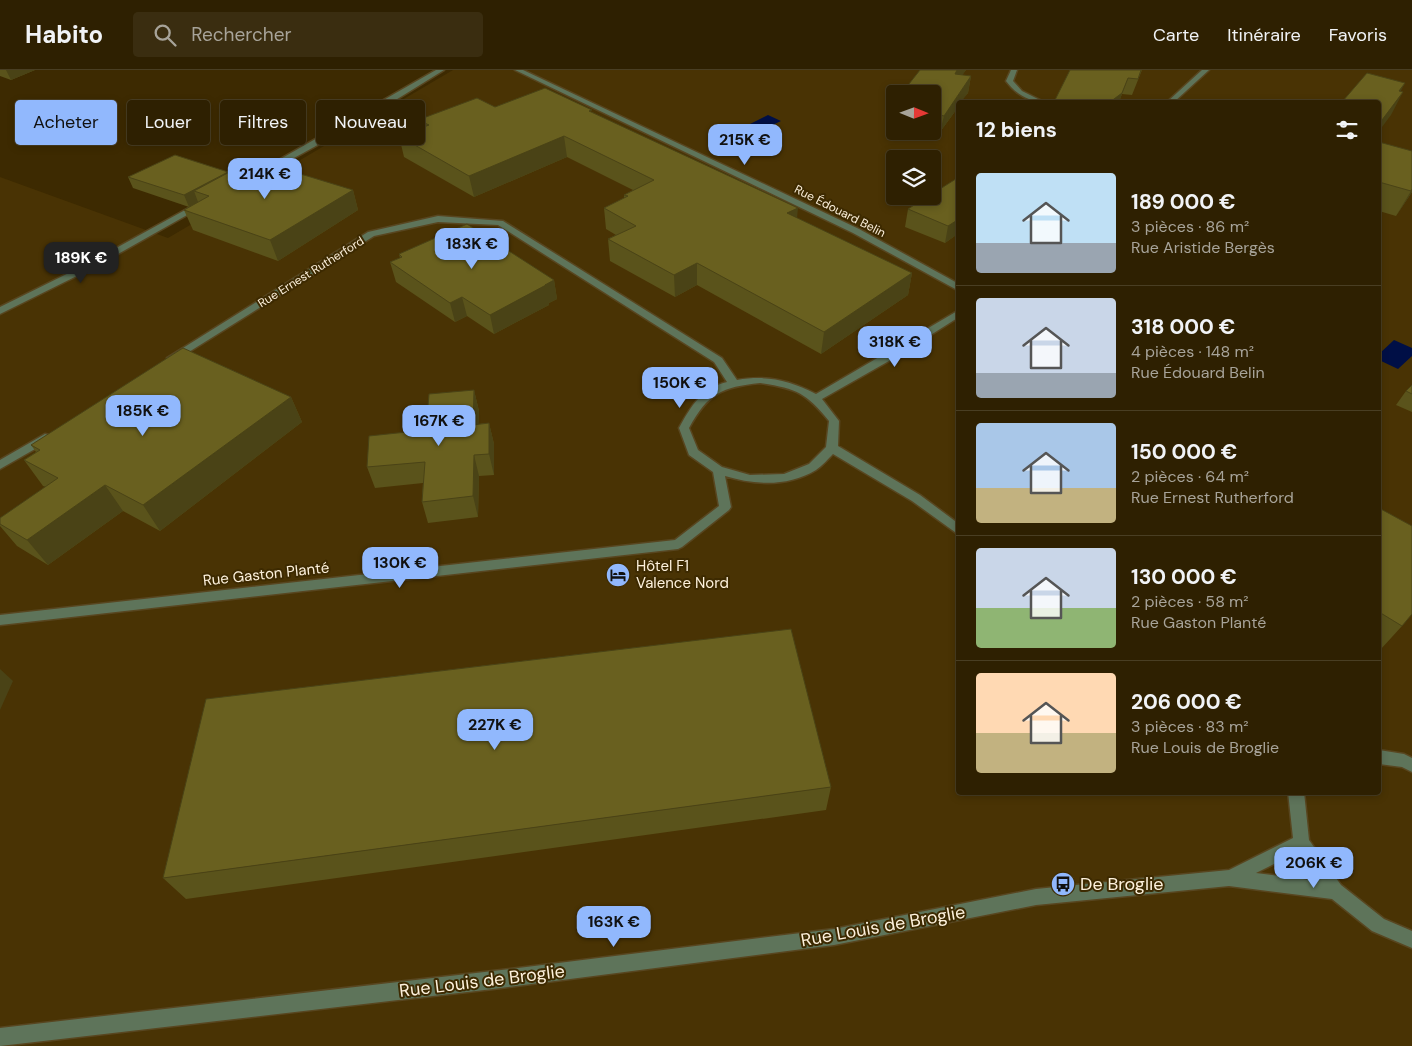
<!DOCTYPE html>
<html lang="fr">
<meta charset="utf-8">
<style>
body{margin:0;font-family:"DM Sans",sans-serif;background:#3a2d10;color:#f1f3f6;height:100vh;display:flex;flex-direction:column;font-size:19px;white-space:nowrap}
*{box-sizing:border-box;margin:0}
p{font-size:16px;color:#a7a399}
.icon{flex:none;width:28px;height:28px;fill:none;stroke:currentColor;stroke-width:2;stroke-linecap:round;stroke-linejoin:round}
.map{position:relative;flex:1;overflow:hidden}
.side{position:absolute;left:956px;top:30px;width:425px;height:695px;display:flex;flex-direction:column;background:#2e2001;border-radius:5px;box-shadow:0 2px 8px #0003,0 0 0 1px #493e23}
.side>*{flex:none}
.top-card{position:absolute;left:15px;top:30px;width:475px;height:45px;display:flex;gap:10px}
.needle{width:32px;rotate:91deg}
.fabs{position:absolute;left:886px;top:15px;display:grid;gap:10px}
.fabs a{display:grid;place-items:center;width:55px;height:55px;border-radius:5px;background:#2e2001;box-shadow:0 2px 8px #0003,0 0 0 1px #493e23;font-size:25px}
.price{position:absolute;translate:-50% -42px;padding:0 11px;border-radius:10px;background:#91b8fd;color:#111;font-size:16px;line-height:32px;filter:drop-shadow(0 1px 2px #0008)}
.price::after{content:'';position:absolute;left:50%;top:30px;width:15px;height:11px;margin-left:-8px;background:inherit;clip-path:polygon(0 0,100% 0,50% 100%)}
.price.active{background:#222;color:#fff}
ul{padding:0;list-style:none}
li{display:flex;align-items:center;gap:15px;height:125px;padding:0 20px}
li+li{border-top:1px solid #493e23}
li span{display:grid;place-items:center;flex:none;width:140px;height:100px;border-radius:5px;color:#555}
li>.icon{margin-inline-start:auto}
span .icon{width:60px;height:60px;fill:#fffc;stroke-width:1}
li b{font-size:21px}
h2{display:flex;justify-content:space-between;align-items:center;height:60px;padding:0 20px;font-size:21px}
.tag{padding:0 18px;border-radius:5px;background:#2e2001;box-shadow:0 2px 8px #0003,0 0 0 1px #493e23;font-size:18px;line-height:45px}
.tag.active{background:#91b8fd;color:#111}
header{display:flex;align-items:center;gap:30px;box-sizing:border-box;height:70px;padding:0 25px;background:#2e2001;border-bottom:1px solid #493e23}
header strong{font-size:24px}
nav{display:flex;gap:28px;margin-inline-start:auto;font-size:18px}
.search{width:350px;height:45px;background:#3a2d10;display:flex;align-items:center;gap:12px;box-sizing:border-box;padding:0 18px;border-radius:5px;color:#a7a399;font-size:19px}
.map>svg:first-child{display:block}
</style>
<header>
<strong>Habito</strong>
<div class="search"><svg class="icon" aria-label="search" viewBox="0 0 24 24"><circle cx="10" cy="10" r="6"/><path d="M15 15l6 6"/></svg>Rechercher</div>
<nav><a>Carte</a><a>Itinéraire</a><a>Favoris</a></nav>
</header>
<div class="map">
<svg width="1412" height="976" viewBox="0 0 1412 976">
<rect width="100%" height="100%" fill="#3d2a01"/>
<path fill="#493304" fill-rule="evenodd" d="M453,0H1412V976H0V107L168,168ZM895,24H932V61H895ZM959,32H1379V722H959ZM895,89H932V126H895Z"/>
<path fill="#000f46" d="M768,45L781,51L762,60L765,62L760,64L744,57Z
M1394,270L1412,278V286L1398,299L1379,290V284Z"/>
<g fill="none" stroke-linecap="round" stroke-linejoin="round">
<g stroke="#584620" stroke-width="3">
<path id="street" d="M436,0H444L365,49L263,105L256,103Z
M515,0H523L859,159L959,214V221L853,163Z
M1011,0H1017L1013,11L1022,21L1044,32C1028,32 1015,23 1006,11Z
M1202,0H1209L1174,32H1167Z
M196,134L203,136L95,197L0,244V237L89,193Z
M438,146L503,151L722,288L737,310C767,305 789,310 816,324L959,240V247L896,287L822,329L839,351L838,376L920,425L959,454V465L912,431L833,384C828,389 822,396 816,400C788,417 755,415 725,406L731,437L729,440L682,477L678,479L0,555V545L675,470L719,436L713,402L689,385L679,358C691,336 702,318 727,312L714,292L498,155L438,152L374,166L176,290L172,291L167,288L368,162ZM760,313C797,319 805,322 829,351L826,377L809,394L784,404L750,405L722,397L698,380L689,358C708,323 722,317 760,313Z
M45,364L49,365L51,368L49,371L0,399V390Z
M1379,680L1404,684L1412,688V702L1402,697L1379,694Z
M1288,722H1304L1309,770L1341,815L1384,849L1412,861V878L1372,861L1332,829L1229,816L1036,835L834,875L493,919L0,976V958L493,901L834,859L1036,819L1229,800L1293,768ZM1298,782L1318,811L1256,803Z"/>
</g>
<use href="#street" fill="#5e745a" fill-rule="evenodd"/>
</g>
<path fill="#5a531b" d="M0,0H35L11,10L0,6Z
M920,0H966L962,5L971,6L968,23L959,32V36L940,62L932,61V24Z
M1142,0L1132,25L1122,24L1119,32H1054Z
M895,31V54L889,52L891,36Z
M495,37L592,42L797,148L912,203L908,225L821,284L697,215L675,227L610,191L608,169L616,165L606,159L604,138L624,128V125L633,120L567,87L474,127L404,87L399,66L420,58L418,50Z
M1379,72L1412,122L1396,146L1379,141Z
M251,102L353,120L358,140L278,191L193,160L184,140L189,137L133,118L128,107Z
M959,107V163L945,173L905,157L908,139Z
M399,184L554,210L557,229L549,233V235L494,264L467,246L455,252L396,212L390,192L400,188Z
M1412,315V342L1396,335L1406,321Z
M474,320L479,341L478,354L489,353L494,374V405L479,406L478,447L428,453L422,432L423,413L375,418L367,397L426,360Z
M291,327L302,352L160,461L123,441L48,495L17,476L0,456V448L46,417L43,416L24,390L36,382L31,375Z
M1379,438L1402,556L1381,579L1379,577Z
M831,717L826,740L186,829L163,808Z"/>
<path fill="#4a4316" d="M6,0H35L11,10Z
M957,0H966L952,20L955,4Z
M971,6L968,23L961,32H959V36L940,62L944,46Z
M1128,8L1119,32H1110Z
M1405,13L1393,36L1403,22L1391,45L1379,61V54L1399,21Z
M564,66L567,87L474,127L469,106Z
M228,102L194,121L198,132L189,137L184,125Z
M1412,119V122L1396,146L1411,121Z
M353,120L358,140L278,191L270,170Z
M798,138L796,159L787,143Z
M959,149V163L945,173L948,156Z
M697,193V215L675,227L674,205Z
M912,203L908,225L821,284L824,262Z
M554,210L557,229L549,233V235L494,264L490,245Z
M462,227L467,246L455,252L450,233Z
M474,320L479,341L478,376L473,355Z
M291,327L302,352L160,461L143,435Z
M489,353L494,374V405L489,384Z
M474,385L479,406L478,447L473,426Z
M105,415L123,441L48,495L27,470Z
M0,599L13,611L0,640Z"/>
<path fill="#69601f" stroke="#4a4316" d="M920,0H957L955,4L971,6L944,46L932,43V24H901Z
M1070,0H1141L1138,9L1128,8L1122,23L1110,32H1054Z
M1367,3L1405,13L1399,21L1403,22L1379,54V32H1342Z
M545,18L592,40L589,41L798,138L787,143L912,203L824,262L697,193L674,205L608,169L636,156L604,138L628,126L624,125L654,110L564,66L469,106L399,66L429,55L418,50L477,28L495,37Z
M895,31V36H891Z
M1379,72L1412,81V119L1411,121L1379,112Z
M175,85L228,102L184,125L128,107Z
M268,94L353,120L270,170L184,140L209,126L194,121L237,98L251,102Z
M959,107V149L948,156L908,139L928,126H932V124Z
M467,154L554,210L545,215H546L490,245L462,227L450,233L390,192L402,187L399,184Z
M183,278L291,327L143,435L105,415L27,470L0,454V448L58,408L24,390L40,380L31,375Z
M1412,315V324L1406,321Z
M474,320L473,355L489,353V384L474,385L473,426L422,432L425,392L367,397L369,366L426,360L429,324Z
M1379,438L1412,456V544L1402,556L1379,542Z
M791,559L831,717L163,808L206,629Z"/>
<defs>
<g id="hotel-disc" transform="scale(1.25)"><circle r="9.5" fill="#91b8fd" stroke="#3d2a01"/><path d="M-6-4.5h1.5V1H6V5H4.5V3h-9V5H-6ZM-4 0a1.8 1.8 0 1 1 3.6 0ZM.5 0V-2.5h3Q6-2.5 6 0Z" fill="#111"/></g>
<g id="bus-disc" transform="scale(1.25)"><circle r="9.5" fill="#91b8fd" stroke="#3d2a01"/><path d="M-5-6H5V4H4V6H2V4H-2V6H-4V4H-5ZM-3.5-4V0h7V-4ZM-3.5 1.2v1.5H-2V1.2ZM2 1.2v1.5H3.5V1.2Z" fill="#111"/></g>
</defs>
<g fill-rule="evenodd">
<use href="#hotel-disc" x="618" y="505"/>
<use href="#bus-disc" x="1063" y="814"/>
</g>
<g text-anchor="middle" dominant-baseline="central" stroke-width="4" stroke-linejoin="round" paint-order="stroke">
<g font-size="12" fill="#fdf1dc" stroke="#3d2a01">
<text transform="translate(840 141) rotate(27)">Rue Édouard Belin</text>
<text transform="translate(311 202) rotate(-32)">Rue Ernest Rutherford</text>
</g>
<g font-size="15" fill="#fdf1dc" stroke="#3d2a01" text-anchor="start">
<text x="636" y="496">Hôtel F1<tspan x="636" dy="17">Valence Nord</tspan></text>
</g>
<g font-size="15" fill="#fdf1dc" stroke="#3d2a01">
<text transform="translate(266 504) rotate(-6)">Rue Gaston Planté</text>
</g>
<g font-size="18" fill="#fdf1dc" stroke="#3d2a01" text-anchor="start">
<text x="1080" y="814">De Broglie</text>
</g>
<g font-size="18" fill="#fdf1dc" stroke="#3d2a01">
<text transform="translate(883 856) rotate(-10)">Rue Louis de Broglie</text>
<text transform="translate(482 911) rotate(-7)">Rue Louis de Broglie</text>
</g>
</g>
</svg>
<div class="fabs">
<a><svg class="needle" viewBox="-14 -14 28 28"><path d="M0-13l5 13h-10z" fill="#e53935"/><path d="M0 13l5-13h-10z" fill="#a7a399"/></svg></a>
<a><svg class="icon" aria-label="layers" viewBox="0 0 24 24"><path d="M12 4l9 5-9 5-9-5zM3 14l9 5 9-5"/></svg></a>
</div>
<b class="price" style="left:745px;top:96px">215K €</b>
<b class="price" style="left:265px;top:130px">214K €</b>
<b class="price" style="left:472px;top:200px">183K €</b>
<b class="price active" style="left:81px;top:214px">189K €</b>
<b class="price" style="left:895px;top:298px">318K €</b>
<b class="price" style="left:680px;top:339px">150K €</b>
<b class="price" style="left:143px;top:367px">185K €</b>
<b class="price" style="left:439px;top:377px">167K €</b>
<b class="price" style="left:400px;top:519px">130K €</b>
<b class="price" style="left:495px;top:681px">227K €</b>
<b class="price" style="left:1314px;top:819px">206K €</b>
<b class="price" style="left:614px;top:878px">163K €</b>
<div class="top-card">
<a class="tag active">Acheter</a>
<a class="tag">Louer</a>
<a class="tag">Filtres</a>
<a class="tag">Nouveau</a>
</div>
<section class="side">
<h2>12 biens<svg class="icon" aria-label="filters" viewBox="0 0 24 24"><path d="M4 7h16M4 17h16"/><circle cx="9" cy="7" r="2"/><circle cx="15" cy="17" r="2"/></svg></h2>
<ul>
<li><span style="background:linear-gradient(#bfe0f5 70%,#9aa5b1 0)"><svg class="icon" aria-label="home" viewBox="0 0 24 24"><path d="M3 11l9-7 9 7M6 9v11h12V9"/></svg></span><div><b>189 000 €</b><p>3 pièces · 86 m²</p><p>Rue Aristide Bergès</p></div></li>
<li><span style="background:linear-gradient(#c9d6e8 75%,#9aa5b1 0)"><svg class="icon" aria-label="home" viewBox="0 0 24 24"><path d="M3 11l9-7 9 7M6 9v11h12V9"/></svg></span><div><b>318 000 €</b><p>4 pièces · 148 m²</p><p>Rue Édouard Belin</p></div></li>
<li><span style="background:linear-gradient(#a9c7e8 65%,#c2b280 0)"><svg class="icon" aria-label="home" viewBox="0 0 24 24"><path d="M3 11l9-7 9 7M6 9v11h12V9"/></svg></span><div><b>150 000 €</b><p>2 pièces · 64 m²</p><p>Rue Ernest Rutherford</p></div></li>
<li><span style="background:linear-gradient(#c9d6e8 60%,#8fb573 0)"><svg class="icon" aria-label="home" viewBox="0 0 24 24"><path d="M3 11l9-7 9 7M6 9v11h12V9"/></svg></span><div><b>130 000 €</b><p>2 pièces · 58 m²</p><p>Rue Gaston Planté</p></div></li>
<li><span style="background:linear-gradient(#ffd9b3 60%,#c2b280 0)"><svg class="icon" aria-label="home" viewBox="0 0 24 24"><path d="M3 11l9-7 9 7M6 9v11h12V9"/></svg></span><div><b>206 000 €</b><p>3 pièces · 83 m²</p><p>Rue Louis de Broglie</p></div></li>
</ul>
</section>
</div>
